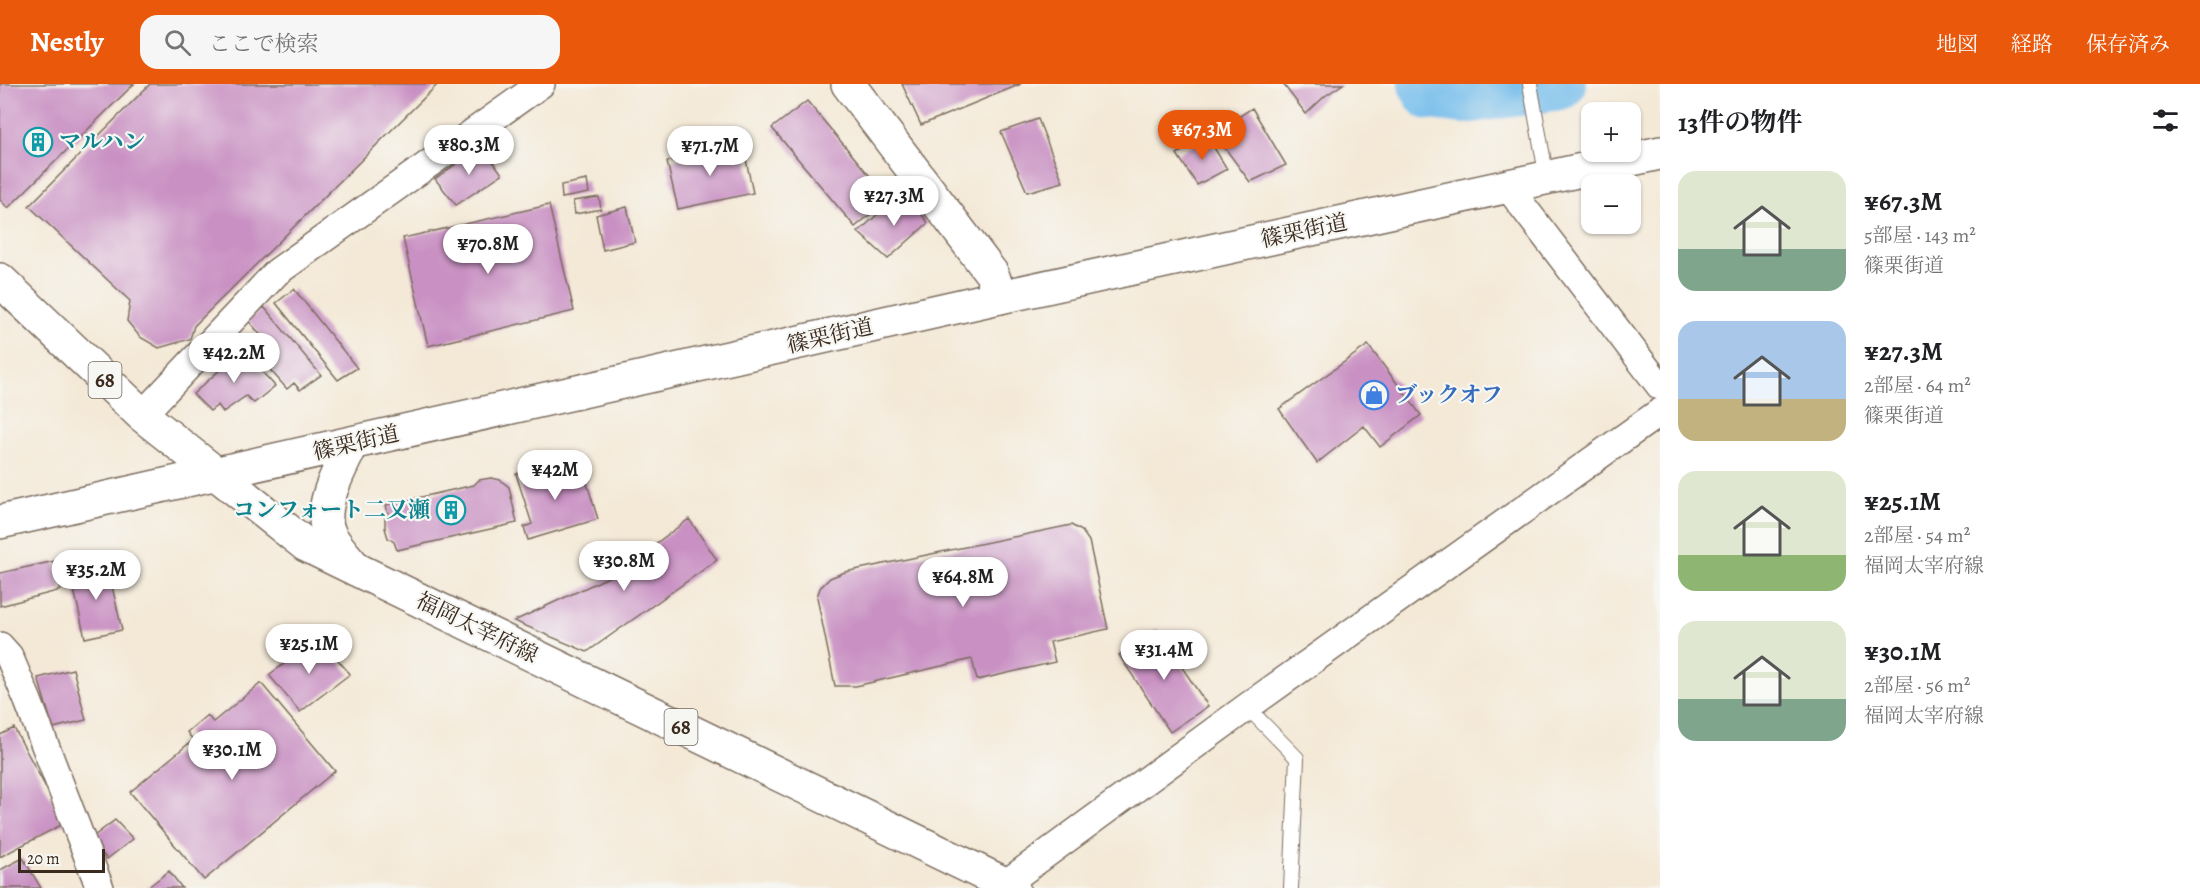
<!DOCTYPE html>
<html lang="ja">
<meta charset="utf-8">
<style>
body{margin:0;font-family:Alegreya,"Noto Serif JP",serif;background:#f6f6f6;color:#202124;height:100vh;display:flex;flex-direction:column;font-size:22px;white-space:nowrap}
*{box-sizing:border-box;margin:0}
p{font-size:20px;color:#757577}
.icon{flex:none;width:33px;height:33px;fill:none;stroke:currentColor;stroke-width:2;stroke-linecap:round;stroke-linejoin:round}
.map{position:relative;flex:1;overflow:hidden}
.panel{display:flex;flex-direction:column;background:#fff;width:540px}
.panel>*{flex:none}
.controls{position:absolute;left:1581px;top:18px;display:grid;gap:12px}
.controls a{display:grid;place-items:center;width:60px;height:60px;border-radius:12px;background:#fff;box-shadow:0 2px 4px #0004;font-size:30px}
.scale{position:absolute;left:18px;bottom:15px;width:87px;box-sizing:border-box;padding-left:6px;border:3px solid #3b2a1e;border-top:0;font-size:16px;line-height:21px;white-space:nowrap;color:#3b2a1e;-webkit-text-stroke:4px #f6f6f2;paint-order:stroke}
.price{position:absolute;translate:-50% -51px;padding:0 14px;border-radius:21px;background:#fff;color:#222;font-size:20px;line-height:39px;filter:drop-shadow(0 2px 3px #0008)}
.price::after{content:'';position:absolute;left:50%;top:36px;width:18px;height:14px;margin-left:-9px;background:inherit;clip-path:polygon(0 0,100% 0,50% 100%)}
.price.on{background:#ea580c;color:#fff}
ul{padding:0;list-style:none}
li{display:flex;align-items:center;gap:18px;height:150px;padding:0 18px}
li span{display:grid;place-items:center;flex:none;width:168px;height:120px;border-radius:18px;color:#555}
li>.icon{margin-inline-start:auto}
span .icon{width:72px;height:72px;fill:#fffc;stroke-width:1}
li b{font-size:26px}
h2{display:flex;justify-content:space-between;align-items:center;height:72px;padding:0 18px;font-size:26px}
header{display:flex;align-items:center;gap:36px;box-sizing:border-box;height:84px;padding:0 30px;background:#ea580c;color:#fff}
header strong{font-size:28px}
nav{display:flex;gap:33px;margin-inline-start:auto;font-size:21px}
.search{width:420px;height:54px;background:#f6f6f6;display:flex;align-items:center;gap:15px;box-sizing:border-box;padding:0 21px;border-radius:18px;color:#757577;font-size:22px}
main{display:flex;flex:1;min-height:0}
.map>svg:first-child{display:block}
</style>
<header>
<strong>Nestly</strong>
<div class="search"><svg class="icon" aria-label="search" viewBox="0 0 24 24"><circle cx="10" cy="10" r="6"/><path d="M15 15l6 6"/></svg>ここで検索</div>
<nav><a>地図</a><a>経路</a><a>保存済み</a></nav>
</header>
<main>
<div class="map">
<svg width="1660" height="804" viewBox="0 0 1660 804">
<rect width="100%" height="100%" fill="#f6f6f2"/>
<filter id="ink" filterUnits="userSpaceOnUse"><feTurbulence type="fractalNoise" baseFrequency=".0167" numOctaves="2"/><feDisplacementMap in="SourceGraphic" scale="12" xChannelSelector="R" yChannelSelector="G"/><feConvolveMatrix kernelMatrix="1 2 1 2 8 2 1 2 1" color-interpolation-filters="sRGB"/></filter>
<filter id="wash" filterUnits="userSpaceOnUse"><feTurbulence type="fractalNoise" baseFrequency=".008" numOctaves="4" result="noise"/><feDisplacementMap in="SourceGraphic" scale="24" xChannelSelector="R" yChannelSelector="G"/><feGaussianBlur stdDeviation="1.35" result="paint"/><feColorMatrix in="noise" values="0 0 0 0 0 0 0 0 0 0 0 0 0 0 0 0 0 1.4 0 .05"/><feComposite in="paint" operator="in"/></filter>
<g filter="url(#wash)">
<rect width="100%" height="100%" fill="#f4e9d7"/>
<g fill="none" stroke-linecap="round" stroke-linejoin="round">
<path stroke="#72bceb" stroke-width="52" d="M1424,0L1430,10L1464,14L1560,0"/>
</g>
<g id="blocks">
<path fill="#c991c3" d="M0,0H134L8,124L0,116Z
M150,0H438L194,242L190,255L159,264L140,253L127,237L130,217L29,122Z
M902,0H1021L921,41Z
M1283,0H1343L1325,12L1306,30Z
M807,17L889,115L855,143L772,44Z
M1252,24L1286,81L1250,98L1214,49Z
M1038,35L1063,98L1027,108L1001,48Z
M1207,52L1227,85L1197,101L1177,70Z
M743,61L753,109L678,125L667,78Z
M482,62L502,90L456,121L435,95Z
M587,96L589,109L562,114L561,101Z
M599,113L601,125L575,130L573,117Z
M896,114L912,117L928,139L888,175L858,148Z
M549,121L574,227L428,262L403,154Z
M627,123L635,158L603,166L596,131Z
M294,205L357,284L338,296L276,219Z
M264,223L321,291L300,306L294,299L287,305L251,264L263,254L248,236Z
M1368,261L1421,331L1380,363L1364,342L1317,379L1279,325Z
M242,266L275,302L254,319L246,312L223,328L218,321L210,327L193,310Z
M542,382L543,387L552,384L556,396L583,387L598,435L528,456L524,443L532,440L516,390Z
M491,394L500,396L509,403L517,439L397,466L394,458L388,454L385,444V434L388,431L386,421L474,401L479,396Z
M689,435L717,476L587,568L514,537L613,491Z
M1071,441L1082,447L1089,457L1108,545L1050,558L1055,578L977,596L972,575L856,602H835L817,513L820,504L830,494L845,488Z
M55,477L61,506L0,522V489Z
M107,480L122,546L85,554L70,488Z
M1157,546L1208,622L1170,648L1119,571Z
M319,554L350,590L300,628L269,591Z
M73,585L86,636L53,644L38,594Z
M261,599L335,687L204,796L130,708L193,656L187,648L207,631L213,638Z
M14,644L65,739L0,773V651Z
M115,736L133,755L107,775L90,755Z
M23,774L41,804H0V786Z
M169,787L182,804H147Z"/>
</g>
</g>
<g filter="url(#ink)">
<use href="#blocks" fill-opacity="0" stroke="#7c6d5f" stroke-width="1.5"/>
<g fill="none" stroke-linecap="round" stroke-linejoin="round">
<g stroke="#7c6d5f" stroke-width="16">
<path id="service" d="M1530,0L1547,95
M1247,623L1297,674L1291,804"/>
</g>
<g stroke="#7c6d5f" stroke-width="30">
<path id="minor" d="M1508,103L1660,302
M142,331L277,188L541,0
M0,562L9,572L28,617L100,804
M1005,800L1247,623L1660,328"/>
</g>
<g stroke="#7c6d5f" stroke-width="36">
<path id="tertiary" d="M848,0L992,190L1000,213"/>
</g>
<g stroke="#7c6d5f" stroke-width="36">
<path id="secondary" d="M352,360C341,383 316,425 330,451C336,463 347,474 356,485
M0,438L1000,213L1660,69"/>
</g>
<g stroke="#7c6d5f" stroke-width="36">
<path id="primary" d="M0,196L142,331L306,461L1013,804"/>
</g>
<use href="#service" stroke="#fff" stroke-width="14"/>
<use href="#minor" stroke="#fff" stroke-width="27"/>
<use href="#tertiary" stroke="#fff" stroke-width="33"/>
<use href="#secondary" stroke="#fff" stroke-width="33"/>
<use href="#primary" stroke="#fff" stroke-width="33"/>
</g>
</g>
<defs>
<g id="building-ring" transform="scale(1.5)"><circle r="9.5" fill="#f6f6f2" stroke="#0f9aa8" stroke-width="1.5"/><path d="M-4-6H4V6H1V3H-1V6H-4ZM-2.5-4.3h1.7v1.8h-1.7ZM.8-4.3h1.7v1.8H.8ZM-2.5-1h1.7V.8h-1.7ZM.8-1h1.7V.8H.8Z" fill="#0f9aa8"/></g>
<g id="shop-ring" transform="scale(1.5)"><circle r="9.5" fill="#f6f6f2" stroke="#3f7fe0" stroke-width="1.5"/><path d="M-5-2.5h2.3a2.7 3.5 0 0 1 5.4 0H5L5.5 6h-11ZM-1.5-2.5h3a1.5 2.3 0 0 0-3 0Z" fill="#3f7fe0"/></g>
</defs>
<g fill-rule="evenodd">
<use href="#building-ring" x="38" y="58"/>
<use href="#shop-ring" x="1374" y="311"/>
<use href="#building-ring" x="451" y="426"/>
</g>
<g text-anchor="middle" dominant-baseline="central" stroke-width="4.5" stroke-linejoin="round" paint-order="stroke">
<g fill="#f6f6f2" stroke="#73675e" stroke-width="1.5">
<rect x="88.5" y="278" width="33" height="36" rx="4.5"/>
<rect x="664.5" y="625" width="33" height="36" rx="4.5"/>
</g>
<g font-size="21" font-weight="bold" fill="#3b2a1e">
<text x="105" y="296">68</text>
<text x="681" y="643">68</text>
</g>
<g font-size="22" font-weight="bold" fill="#0d838f" stroke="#f6f6f2" text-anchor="start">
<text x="59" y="58">マルハン</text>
<text x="430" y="426" text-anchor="end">コンフォート二又瀬</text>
</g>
<g font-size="22" fill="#3b2a1e" stroke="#f6f6f2">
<text transform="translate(1304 147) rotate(-12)">篠栗街道</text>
<text transform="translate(830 252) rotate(-13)">篠栗街道</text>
<text transform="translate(356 359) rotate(-13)">篠栗街道</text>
<text transform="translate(477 544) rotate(26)">福岡太宰府線</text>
</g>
<g font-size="22" font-weight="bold" fill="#366cbe" stroke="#f6f6f2" text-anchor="start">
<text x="1395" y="311">ブックオフ</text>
</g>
</g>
</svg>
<div class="controls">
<a>+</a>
<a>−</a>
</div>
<div class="scale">20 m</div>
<b class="price on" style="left:1202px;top:77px">¥67.3M</b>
<b class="price" style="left:469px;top:92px">¥80.3M</b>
<b class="price" style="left:710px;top:93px">¥71.7M</b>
<b class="price" style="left:894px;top:143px">¥27.3M</b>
<b class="price" style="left:488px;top:191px">¥70.8M</b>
<b class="price" style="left:234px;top:300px">¥42.2M</b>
<b class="price" style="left:555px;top:417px">¥42M</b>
<b class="price" style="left:624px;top:508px">¥30.8M</b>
<b class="price" style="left:96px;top:517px">¥35.2M</b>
<b class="price" style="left:963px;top:524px">¥64.8M</b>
<b class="price" style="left:309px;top:591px">¥25.1M</b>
<b class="price" style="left:1164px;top:597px">¥31.4M</b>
<b class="price" style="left:232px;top:697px">¥30.1M</b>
</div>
<section class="panel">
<h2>13件の物件<svg class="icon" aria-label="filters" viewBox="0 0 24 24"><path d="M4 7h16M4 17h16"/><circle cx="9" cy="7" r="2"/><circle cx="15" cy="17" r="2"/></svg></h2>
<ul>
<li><span style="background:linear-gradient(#dfe7d0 65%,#7fa58c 0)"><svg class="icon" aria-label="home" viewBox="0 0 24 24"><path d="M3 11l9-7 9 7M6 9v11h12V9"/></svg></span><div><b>¥67.3M</b><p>5部屋 · 143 m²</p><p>篠栗街道</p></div></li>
<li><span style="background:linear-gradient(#a9c7e8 65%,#c2b280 0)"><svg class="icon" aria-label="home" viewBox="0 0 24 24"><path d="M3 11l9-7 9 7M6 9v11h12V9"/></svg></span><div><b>¥27.3M</b><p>2部屋 · 64 m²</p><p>篠栗街道</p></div></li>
<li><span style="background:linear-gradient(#dfe7d0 70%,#8fb573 0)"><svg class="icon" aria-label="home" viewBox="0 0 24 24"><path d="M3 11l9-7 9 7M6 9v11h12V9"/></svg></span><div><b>¥25.1M</b><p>2部屋 · 54 m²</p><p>福岡太宰府線</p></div></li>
<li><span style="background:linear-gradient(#dfe7d0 65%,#7fa58c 0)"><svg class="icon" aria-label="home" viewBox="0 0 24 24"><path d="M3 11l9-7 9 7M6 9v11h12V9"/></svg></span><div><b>¥30.1M</b><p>2部屋 · 56 m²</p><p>福岡太宰府線</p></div></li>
</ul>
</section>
</main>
